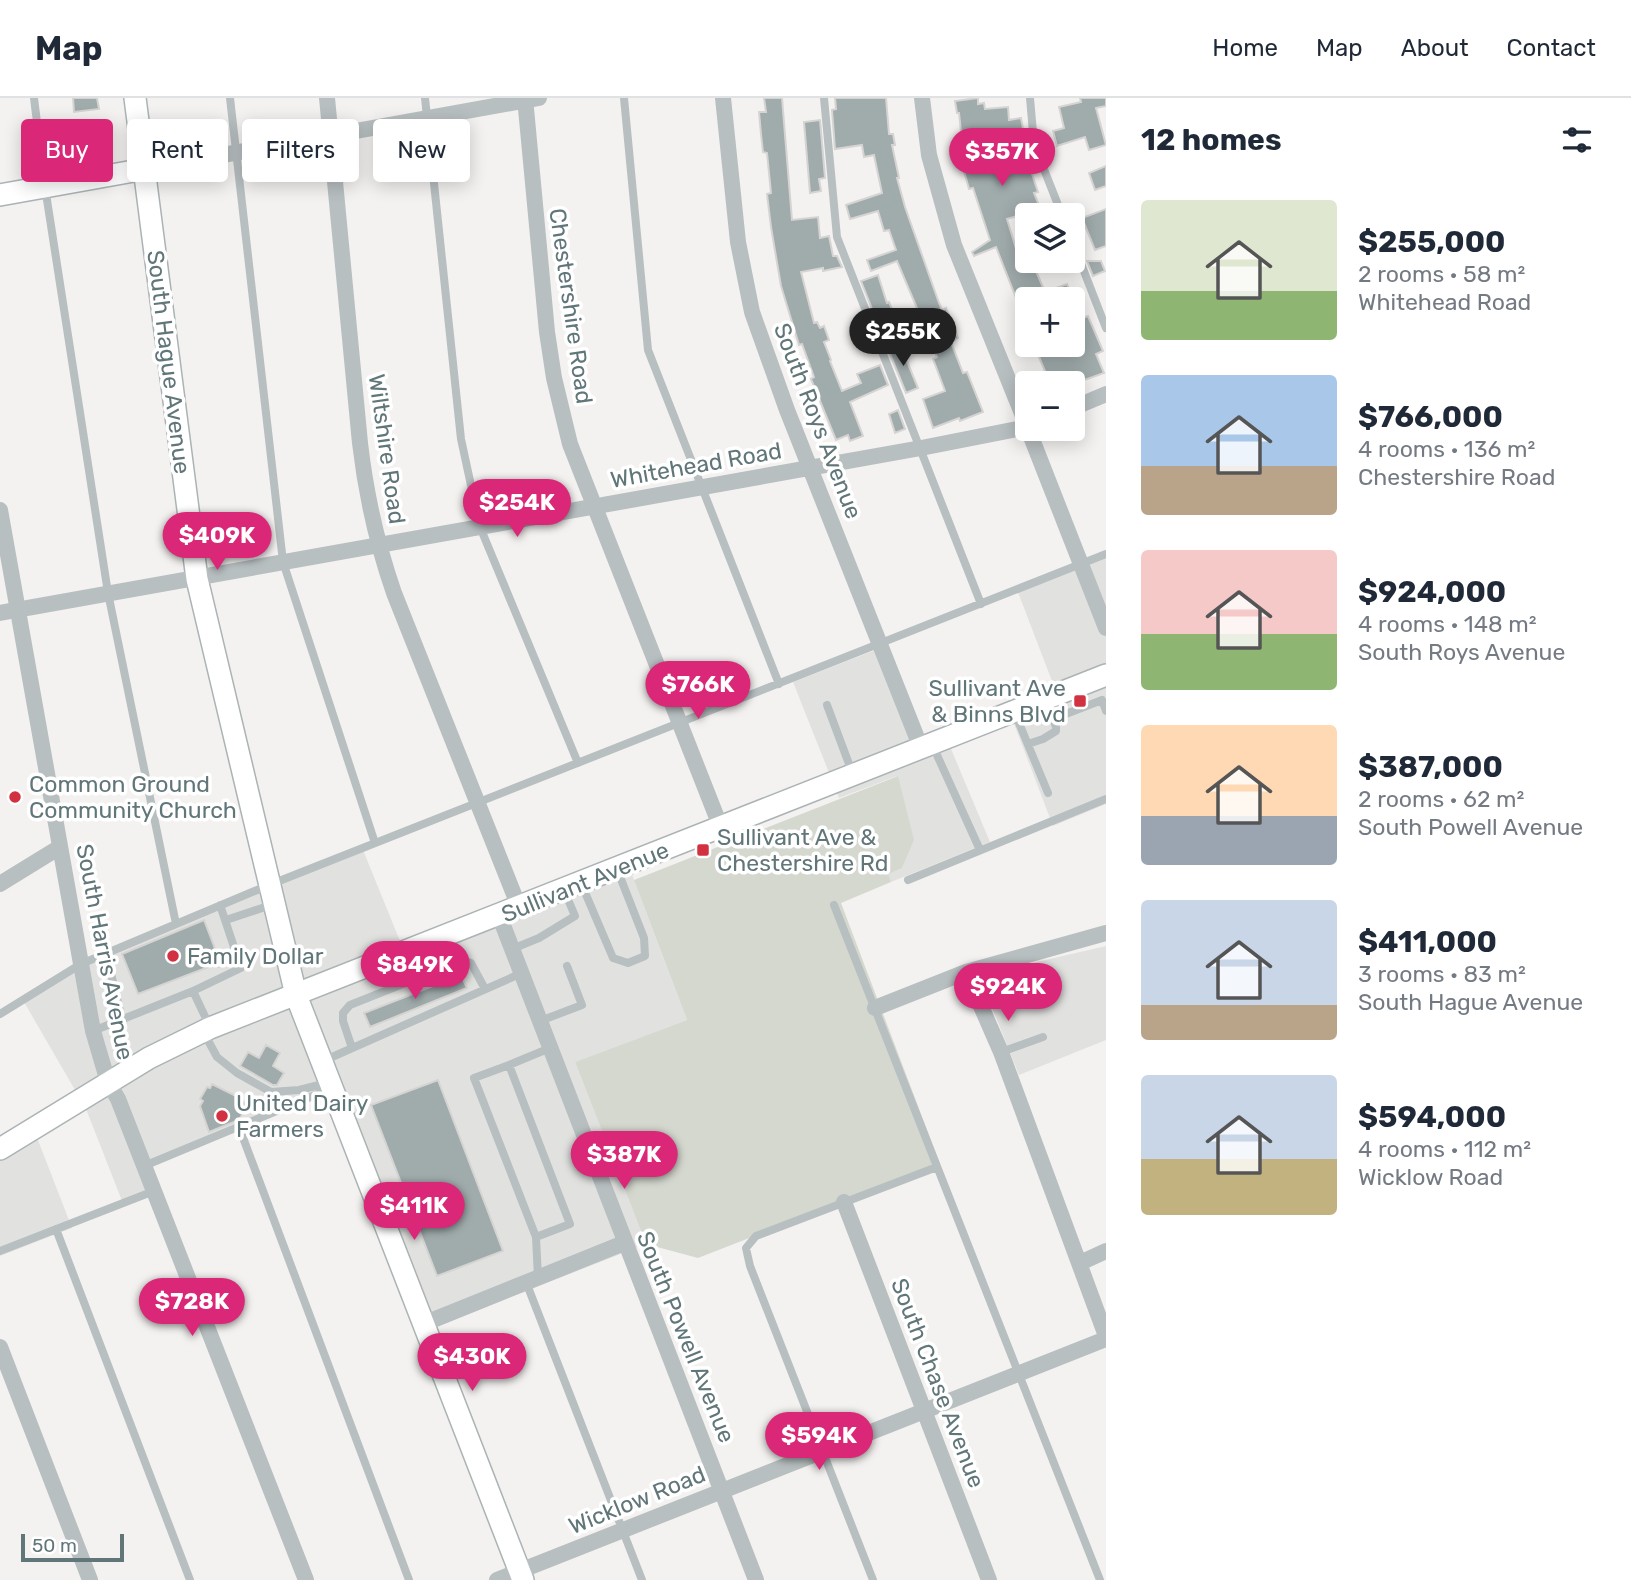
<!DOCTYPE html>
<meta charset="utf-8">
<style>
body{margin:0;font-family:Rubik,sans-serif;background:#f2f2f3;color:#1f2937;height:100vh;display:flex;flex-direction:column;font-size:26px;white-space:nowrap}
*{box-sizing:border-box;margin:0}
p{font-size:23px;color:#747a83}
.icon{flex:none;width:38px;height:38px;fill:none;stroke:currentColor;stroke-width:2;stroke-linecap:round;stroke-linejoin:round}
.map{position:relative;flex:1;overflow:hidden}
.details{display:flex;flex-direction:column;background:#fff;width:525px}
.details>*{flex:none}
.guide{position:absolute;left:21px;top:21px;width:665px;height:63px;display:flex;gap:14px}
.fabs{position:absolute;left:1015px;top:105px;display:grid;gap:14px}
.fabs a{display:grid;place-items:center;width:70px;height:70px;border-radius:7px;background:#fff;box-shadow:0 4px 18px #0003;font-size:35px}
.scale{position:absolute;left:21px;bottom:18px;width:103px;box-sizing:border-box;padding-left:7px;border:4px solid #617679;border-top:0;font-size:19px;line-height:24px;white-space:nowrap;color:#617679;-webkit-text-stroke:5px #fff;paint-order:stroke}
.price{position:absolute;translate:-50% -60px;padding:0 16px;border-radius:24px;background:#db2777;color:#fff;font-size:23px;line-height:46px;filter:drop-shadow(0 2px 4px #0008)}
.price::after{content:'';position:absolute;left:50%;top:42px;width:21px;height:16px;margin-left:-10px;background:inherit;clip-path:polygon(0 0,100% 0,50% 100%)}
.price.on{background:#222;color:#fff}
ul{padding:0;list-style:none}
li{display:flex;align-items:center;gap:21px;height:175px;padding:0 35px}
li span{display:grid;place-items:center;flex:none;width:196px;height:140px;border-radius:7px;color:#555}
li>.icon{margin-inline-start:auto}
span .icon{width:84px;height:84px;fill:#fffc;stroke-width:1}
li b{font-size:30px}
h2{display:flex;justify-content:space-between;align-items:center;height:84px;padding:0 35px;font-size:30px}
.pill{padding:0 24px;border-radius:7px;background:#fff;box-shadow:0 4px 18px #0003;font-size:24px;line-height:63px}
.pill.on{background:#db2777;color:#fff}
header{display:flex;align-items:center;gap:42px;box-sizing:border-box;height:98px;padding:0 35px;background:#fff;border-bottom:2px solid #e0e1e3}
header strong{font-size:33px}
nav{display:flex;gap:38px;margin-inline-start:auto;font-size:24px}
main{display:flex;flex:1;min-height:0}
.map>svg:first-child{display:block}
</style>
<header>
<strong>Map</strong>
<nav><a>Home</a><a>Map</a><a>About</a><a>Contact</a></nav>
</header>
<main>
<div class="map">
<svg width="1106" height="1482" viewBox="0 0 1106 1482">
<rect width="100%" height="100%" fill="#f3f2f0"/>
<path fill="#e1e2e0" d="M1106,452V706L1053,728L1008,610L1055,591L1016,489Z
M878,551L914,646L944,634L990,744L891,784L887,776L897,678L839,700L793,584Z
M361,747L402,848L625,758L687,922L575,964L646,1146L422,1234L330,995L141,1072L151,1097L124,1108L86,1011L24,904L91,859Z
M1106,848V942L1019,977L987,897L989,884L998,873Z
M31,1024L72,1130L0,1158V1043Z"/>
<path fill="#d5d8cf" d="M898,678L914,742L902,770L888,776L891,784L841,805L940,1066L698,1160L646,1146L575,964L687,922L634,782Z"/>
<path fill="#a0abac" stroke="#d5d4d3" stroke-width="2" d="M73,0H97L99,11L74,14Z
M764,0H782L792,122L818,119L820,140L829,138L833,158H837L842,169L823,173V170L801,174L814,225L817,224L820,230L824,228L829,242L824,244L831,262L830,263L842,293L861,285L857,276L880,267L888,287L850,304L863,338L850,343L848,337L836,342L811,281L814,279L802,246L799,247L781,188L771,129L767,96L771,95L767,55L763,54L761,36L759,14H766Z
M835,0H886L889,36H893L895,47H892L899,80H897L905,109L939,205L942,212L946,210L958,240L951,244L963,275L967,274L983,314L960,323L959,320L933,330L923,301L945,293L933,261L937,259L930,242L934,241L927,221L922,222L897,163L871,173L867,162L896,152L889,132L884,133L878,113L850,121L846,107L882,95L874,57L864,59L862,47L835,51L832,12L836,11Z
M978,0V6L984,5L985,11L1008,9L1009,22L1021,20L1024,36H1019L1025,63L1032,62L1035,75L1032,76L1038,94L1034,95L1043,117H1029L1028,115L1007,121L1018,157L1025,154L1027,163H1060L1036,173L1045,194L1018,205L996,149L974,158L972,154L990,142L973,90L969,91L964,73L971,72L966,42L962,43L959,15H957L955,3Z
M1080,0H1106V8L1096,10L1106,47L1089,52L1085,39L1057,48L1053,33L1064,30L1059,9L1081,4Z
M820,22L825,80L819,81L821,93L810,95L804,24Z
M1106,68V88L1095,92L1089,75Z
M1106,111V148L1095,152L1082,120Z
M1087,163H1101L1105,173L1093,178Z
M878,177L887,205L889,204L895,219L878,226L861,183Z
M1067,186L1072,198L1058,201L1053,191Z
M1088,218L1103,253L1096,256L1104,275L1076,285H1050L1039,259L1044,257L1039,247H1073L1082,242L1074,223Z
M900,246L918,290L906,295L888,251Z
M898,312L905,331L895,335L889,316Z
M204,822L216,853L224,859L219,869L211,868L138,896L122,856Z
M461,877L467,890L370,929L364,915Z
M266,947L280,955L273,968L284,975L277,987H273L240,968L248,954L259,960Z
M438,982L503,1153L437,1178L371,1007Z
M212,986L244,1002L248,1006L239,1022L209,1034L200,1008L203,1003L200,1001L207,989L210,990Z"/>
<g fill="none" stroke-linecap="round" stroke-linejoin="round">
<g stroke="#abb3b5" stroke-width="24">
<path id="secondary" d="M135,0L197,481L296,897L523,1482
M0,97L145,71
M0,1051L149,960L210,930L1106,577"/>
</g>
<path stroke="#b8bfc0" stroke-width="8" d="M34,0L45,89L108,495L176,826
M230,0L283,464L375,745
M425,0L461,341L480,429L578,665
M624,0L648,252L779,586
M824,0L837,139L981,506
M1030,0L1034,46L1062,117
M1073,145L1106,230
M827,607L852,674
M1014,613L1048,695
M1053,621L1102,602L1106,613
M932,646L980,752
M1028,646L1043,641L1056,633V629L1046,604
M908,782L1106,701
M581,785L613,860L628,865L645,858L644,840L617,771
M834,807L1100,1482
M226,822L274,806
M426,846L436,872
M512,851L539,840L575,818L564,792
M106,855L122,921
M373,869L393,890
M193,893L241,870L220,807
M0,916L81,866L269,787L1106,456
M540,923L582,907L567,868
M93,933L193,893L209,927
M204,935L217,959L237,975L271,994L299,992L327,985
M352,950L343,923V915L350,907L463,862L471,865L485,891
M1001,954L1043,939
M323,963L522,875
M509,967L550,950
M239,1029L409,1482
M144,1068L332,990
M56,1131L190,1482
M536,1139L474,980L509,967L570,1126L536,1139L538,1180
M0,1153L154,1093
M526,1184L642,1482
M873,1482L750,1168L746,1150L756,1138L937,1069"/>
<path stroke="#b8bfc0" stroke-width="16" d="M327,0L360,345C366,397 377,446 394,495L519,809
M525,0L547,234L554,280L570,346L721,730
M723,0L738,144L752,214L787,312L921,650
M922,0L929,57L954,147L1027,328
M145,71L539,0
M1073,310L1106,296
M1028,331L1106,530
M0,412L93,933L108,984L118,1001L306,1482
M0,515L921,350L1027,329
M0,786L60,749
M499,817L756,1482
M966,874L1001,954L1106,1238
M875,910L966,874L1106,835
M844,1104L989,1482
M1080,1165L1106,1153
M423,1226L624,1145
M0,1249L90,1482
M497,1482L1106,1241"/>
<use href="#secondary" stroke="#fff" stroke-width="21"/>
</g>
<g fill="#d23141" stroke="#fff" stroke-width="2.5">
<rect x="1073" y="596" width="14" height="14" rx="3.5"/>
<circle cx="15" cy="699" r="7"/>
<rect x="696" y="745" width="14" height="14" rx="3.5"/>
<circle cx="173" cy="858" r="7"/>
<circle cx="222" cy="1018" r="7"/>
</g>
<g text-anchor="middle" dominant-baseline="central" stroke-width="7" stroke-linejoin="round" paint-order="stroke">
<g font-size="23" fill="#617679" stroke="#fff">
<text transform="translate(571 208) rotate(82)">Chestershire Road</text>
<text transform="translate(169 264) rotate(83)">South Hague Avenue</text>
<text transform="translate(818 323) rotate(69)">South Roys Avenue</text>
<text transform="translate(387 351) rotate(82)">Wiltshire Road</text>
<text transform="translate(696 367) rotate(-10)">Whitehead Road</text>
<text transform="translate(585 784) rotate(-22)">Sullivant Avenue</text>
<text transform="translate(105 854) rotate(79)">South Harris Avenue</text>
<text transform="translate(686 1239) rotate(68)">South Powell Avenue</text>
<text transform="translate(938 1285) rotate(69)">South Chase Avenue</text>
<text transform="translate(637 1402) rotate(-22)">Wicklow Road</text>
</g>
<g font-size="23" fill="#617679" stroke="#fff" text-anchor="start">
<text x="1066" y="590" text-anchor="end">Sullivant Ave<tspan x="1066" dy="26">&amp; Binns Blvd</tspan></text>
<text x="29" y="686">Common Ground<tspan x="29" dy="26">Community Church</tspan></text>
<text x="717" y="739">Sullivant Ave &amp;<tspan x="717" dy="26">Chestershire Rd</tspan></text>
<text x="187" y="858">Family Dollar</text>
<text x="236" y="1005">United Dairy<tspan x="236" dy="26">Farmers</tspan></text>
</g>
</g>
</svg>
<div class="fabs">
<a><svg class="icon" aria-label="layers" viewBox="0 0 24 24"><path d="M12 4l9 5-9 5-9-5zM3 14l9 5 9-5"/></svg></a>
<a>+</a>
<a>−</a>
</div>
<div class="scale">50 m</div>
<b class="price" style="left:1002px;top:90px">$357K</b>
<b class="price on" style="left:903px;top:270px">$255K</b>
<b class="price" style="left:517px;top:441px">$254K</b>
<b class="price" style="left:217px;top:474px">$409K</b>
<b class="price" style="left:698px;top:623px">$766K</b>
<b class="price" style="left:415px;top:903px">$849K</b>
<b class="price" style="left:1008px;top:925px">$924K</b>
<b class="price" style="left:624px;top:1093px">$387K</b>
<b class="price" style="left:414px;top:1144px">$411K</b>
<b class="price" style="left:192px;top:1240px">$728K</b>
<b class="price" style="left:472px;top:1295px">$430K</b>
<b class="price" style="left:819px;top:1374px">$594K</b>
<div class="guide">
<a class="pill on">Buy</a>
<a class="pill">Rent</a>
<a class="pill">Filters</a>
<a class="pill">New</a>
</div>
</div>
<section class="details">
<h2>12 homes<svg class="icon" aria-label="filters" viewBox="0 0 24 24"><path d="M4 7h16M4 17h16"/><circle cx="9" cy="7" r="2"/><circle cx="15" cy="17" r="2"/></svg></h2>
<ul>
<li><span style="background:linear-gradient(#dfe7d0 65%,#8fb573 0)"><svg class="icon" aria-label="home" viewBox="0 0 24 24"><path d="M3 11l9-7 9 7M6 9v11h12V9"/></svg></span><div><b>$255,000</b><p>2 rooms · 58 m²</p><p>Whitehead Road</p></div></li>
<li><span style="background:linear-gradient(#a9c7e8 65%,#b9a48a 0)"><svg class="icon" aria-label="home" viewBox="0 0 24 24"><path d="M3 11l9-7 9 7M6 9v11h12V9"/></svg></span><div><b>$766,000</b><p>4 rooms · 136 m²</p><p>Chestershire Road</p></div></li>
<li><span style="background:linear-gradient(#f6c9c9 60%,#8fb573 0)"><svg class="icon" aria-label="home" viewBox="0 0 24 24"><path d="M3 11l9-7 9 7M6 9v11h12V9"/></svg></span><div><b>$924,000</b><p>4 rooms · 148 m²</p><p>South Roys Avenue</p></div></li>
<li><span style="background:linear-gradient(#ffd9b3 65%,#9aa5b1 0)"><svg class="icon" aria-label="home" viewBox="0 0 24 24"><path d="M3 11l9-7 9 7M6 9v11h12V9"/></svg></span><div><b>$387,000</b><p>2 rooms · 62 m²</p><p>South Powell Avenue</p></div></li>
<li><span style="background:linear-gradient(#c9d6e8 75%,#b9a48a 0)"><svg class="icon" aria-label="home" viewBox="0 0 24 24"><path d="M3 11l9-7 9 7M6 9v11h12V9"/></svg></span><div><b>$411,000</b><p>3 rooms · 83 m²</p><p>South Hague Avenue</p></div></li>
<li><span style="background:linear-gradient(#c9d6e8 60%,#c2b280 0)"><svg class="icon" aria-label="home" viewBox="0 0 24 24"><path d="M3 11l9-7 9 7M6 9v11h12V9"/></svg></span><div><b>$594,000</b><p>4 rooms · 112 m²</p><p>Wicklow Road</p></div></li>
</ul>
</section>
</main>
